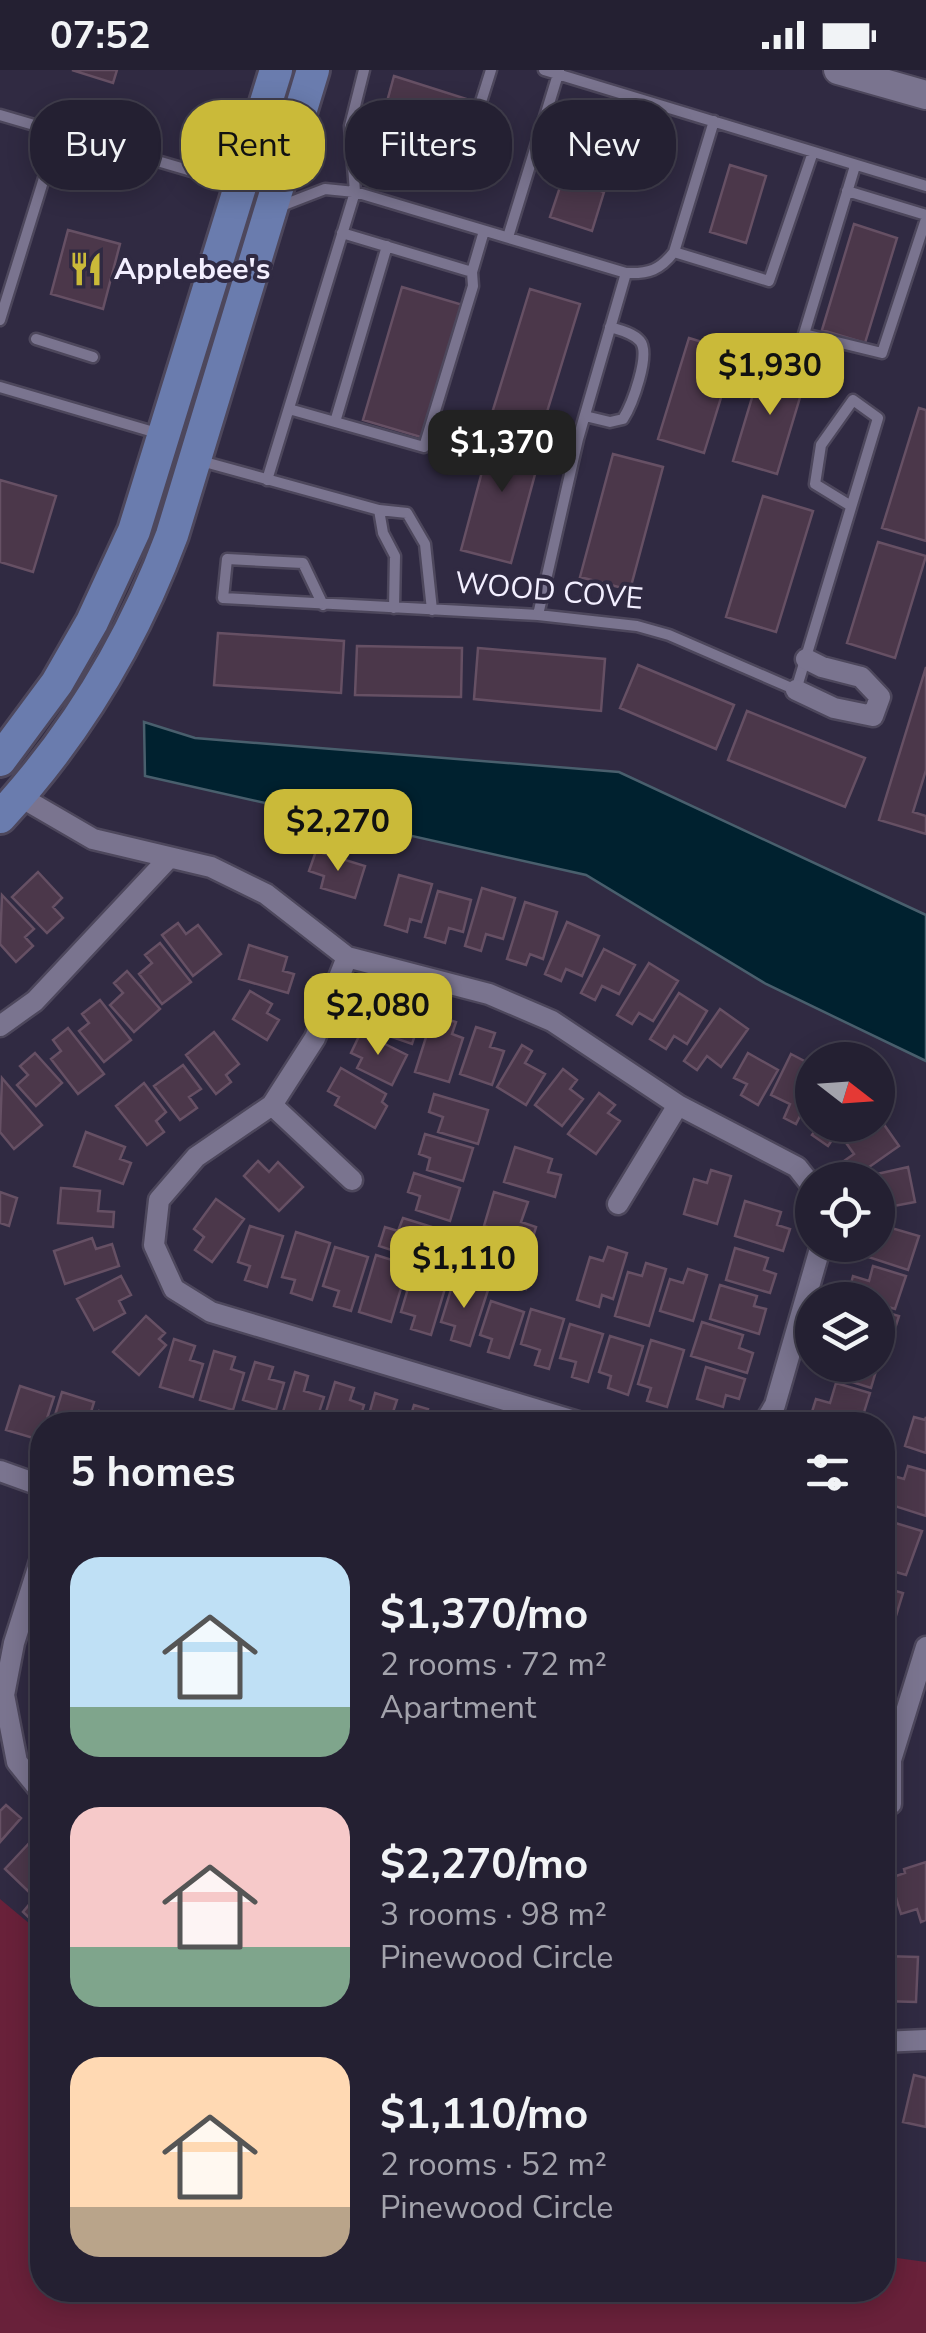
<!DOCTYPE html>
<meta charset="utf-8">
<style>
body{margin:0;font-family:"Nunito Sans",sans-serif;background:#302d3e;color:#f1f3f6;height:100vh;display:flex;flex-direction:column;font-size:38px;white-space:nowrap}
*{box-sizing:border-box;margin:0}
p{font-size:32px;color:#a3a3ac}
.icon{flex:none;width:55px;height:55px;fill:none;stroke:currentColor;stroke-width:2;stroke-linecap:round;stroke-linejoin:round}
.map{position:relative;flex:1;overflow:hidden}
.drawer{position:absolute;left:30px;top:1342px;width:865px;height:890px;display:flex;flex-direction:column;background:#242032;border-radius:40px;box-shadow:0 5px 25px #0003,0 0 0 2px #413e4d}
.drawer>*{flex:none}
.hud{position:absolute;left:30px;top:30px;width:868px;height:90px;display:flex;gap:20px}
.needle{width:65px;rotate:107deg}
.tools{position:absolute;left:795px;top:972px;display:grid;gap:20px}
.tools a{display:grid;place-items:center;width:100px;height:100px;border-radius:50%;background:#242032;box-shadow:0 5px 25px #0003,0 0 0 2px #413e4d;font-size:50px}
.price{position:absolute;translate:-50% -85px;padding:0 22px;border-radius:20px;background:#caba39;color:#111;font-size:32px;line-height:65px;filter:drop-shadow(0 2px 5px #0008)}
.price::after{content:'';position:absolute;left:50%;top:60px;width:30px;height:22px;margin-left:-15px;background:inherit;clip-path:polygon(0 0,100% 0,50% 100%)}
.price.selected{background:#222;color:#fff}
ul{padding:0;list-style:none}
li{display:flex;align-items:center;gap:30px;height:250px;padding:0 40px}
li span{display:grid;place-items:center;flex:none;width:280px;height:200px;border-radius:30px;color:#555}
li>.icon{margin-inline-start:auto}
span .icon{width:120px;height:120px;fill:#fffc;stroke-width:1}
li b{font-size:42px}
h2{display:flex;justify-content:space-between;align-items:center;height:120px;padding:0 40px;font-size:42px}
.chip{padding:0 35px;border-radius:40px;background:#242032;box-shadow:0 5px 25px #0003,0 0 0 2px #413e4d;font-size:35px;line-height:90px}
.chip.selected{background:#caba39;color:#111}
.status{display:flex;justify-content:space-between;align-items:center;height:70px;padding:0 50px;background:#242032;direction:ltr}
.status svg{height:28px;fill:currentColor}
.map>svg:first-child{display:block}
</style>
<div class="status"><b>07:52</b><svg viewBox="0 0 49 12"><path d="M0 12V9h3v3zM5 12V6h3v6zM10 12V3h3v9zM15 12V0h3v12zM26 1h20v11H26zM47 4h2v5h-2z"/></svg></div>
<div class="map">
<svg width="926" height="2263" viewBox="0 0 926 2263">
<rect width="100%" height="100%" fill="#302a42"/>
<path fill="#69213a" d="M0,1829L42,1864V2220H882L883,2186L926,2192V2263H0Z"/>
<path fill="#00212f" stroke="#495f6d" stroke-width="2.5" d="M144,652L195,668L619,702L926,845V991L766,914L586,805L145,706Z"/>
<path fill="#4b374a" stroke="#665064" stroke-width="2.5" d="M72,0H117L113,13Z
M394,6L476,32L462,75L439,67L428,102L403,95L412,59L382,50Z
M730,95L766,106L746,173L710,162Z
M563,108L604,122L592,161L550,147Z
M854,154L897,168L865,273L822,260Z
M68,160L120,174L103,239L51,224Z
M402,217L463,235L424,368L363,350Z
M530,219L580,234L543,355L493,340Z
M689,268L735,282L704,383L658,369Z
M763,291L807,304L777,404L733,391Z
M919,338L926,340V471L882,458Z
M494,357L544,371L511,493L461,480Z
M613,384L663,397L630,520L580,507Z
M0,410L56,426L33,502L0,492Z
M763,426L813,441L776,562L726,547Z
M878,472L926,486L895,588L847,573Z
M218,563L344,571L341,623L214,615Z
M357,576L462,578L461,627L355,625Z
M478,578L605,589L601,641L474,629Z
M638,595L734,635L716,679L620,638Z
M926,597V700L913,742L926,746V764L879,750Z
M747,641L865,688L845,737L728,690Z
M316,781L365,796L355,828L321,818L324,806L309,801Z
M38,802L62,828L53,837L63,848L47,863L12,827Z
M399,805L432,814L421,852L410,849L407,862L385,855Z
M482,818L515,828L503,869L486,864L481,881L465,876Z
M438,821L471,830L463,862L449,858L445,873L425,867Z
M2,825L34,859L25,867L33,876L16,892L0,874Z
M525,832L557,842L543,889L530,884L526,895L507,889Z
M567,852L599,866L582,906L566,899L561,911L545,904Z
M178,853L186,864L198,855L221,884L193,906L162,865Z
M160,873L191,912L162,934L139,904L152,893L145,885Z
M249,875L287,887L283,901L294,904L288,923L239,909Z
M604,879L635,895L619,924L602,916L595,930L581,923Z
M649,893L678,911L653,951L639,943L632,954L617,945Z
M127,901L160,939L134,962L110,935L123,923L114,913Z
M250,921L272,934L267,943L279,950L267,970L233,949Z
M679,923L707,941L687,974L674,966L666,979L650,969Z
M100,930L131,970L104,992L79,961L89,953L82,944Z
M389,930L423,941L412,974L363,957L370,936L385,942Z
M720,939L748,959L721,997L707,986L697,1000L684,991Z
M433,945L456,952L452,964L463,968L449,1012L415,1002Z
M476,957L495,963L490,977L504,981L492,1015L460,1004Z
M68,958L104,1004L78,1024L51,989L61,981L53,970Z
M214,962L239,994L226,1005L231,1012L216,1024L186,985Z
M361,962L407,985L392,1015L357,998L362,988L351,983Z
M522,975L532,981L525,993L545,1004L526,1035L497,1017Z
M35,983L62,1013L36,1036L17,1015L28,1005L20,996Z
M748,983L778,1000L758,1035L741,1025L747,1014L734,1008Z
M791,984L812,995V1022L796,1054L784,1048L790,1034L771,1025Z
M183,995L201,1019L189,1027L197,1038L180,1050L154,1016Z
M341,998L386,1024L382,1032L387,1036L375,1058L335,1035L339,1027L328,1021Z
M563,999L577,1010L570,1019L583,1029L562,1056L535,1035Z
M2,1008L42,1055L14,1079L0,1062Z
M144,1013L166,1042L156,1051L164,1062L147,1075L116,1036Z
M599,1023L615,1035L608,1043L620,1051L596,1084L568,1064Z
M434,1024L488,1040L478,1074L438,1062L443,1047L429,1042Z
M878,1046L899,1076L852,1109L841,1093L854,1084L844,1070L865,1055H878Z
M819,1055H842L828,1076L812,1065Z
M86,1062L125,1077L120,1089L131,1093L123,1114L74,1096Z
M425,1064L473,1078L463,1111L427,1100L430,1088L419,1084Z
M515,1077L552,1089L548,1102L561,1105L555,1127L504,1112Z
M258,1091L269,1102L278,1092L303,1117L279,1141L244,1106Z
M908,1097L915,1132L878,1139V1120H880L877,1104Z
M711,1100L731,1106L717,1154L684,1144L694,1109L707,1113Z
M414,1103L460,1118L450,1151L416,1140L420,1126L408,1122Z
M61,1118L100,1121L98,1141L114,1142L113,1157L58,1153Z
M0,1122L17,1128L9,1156L0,1153Z
M494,1122L528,1132L521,1152L536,1157L532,1171L484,1156Z
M216,1129L244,1149L212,1192L195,1180L204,1167L194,1159Z
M745,1131L781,1142L777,1155L790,1159L783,1181L735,1166Z
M403,1148L445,1161L434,1194L379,1176L385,1157L398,1161Z
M881,1155L919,1166L908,1200L859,1184L862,1175H878Z
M250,1156L283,1166L267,1217L245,1210L250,1196L238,1192Z
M296,1162L330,1173L312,1230L291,1223L295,1210L282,1207Z
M474,1164L524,1179L520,1192L533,1195L526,1219L464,1199Z
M92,1168L96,1179L112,1174L119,1196L65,1214L54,1181Z
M335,1177L368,1187L351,1241L334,1236L339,1221L323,1216Z
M608,1177L627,1183L613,1229L602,1225L599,1237L577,1230L590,1187L603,1191Z
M735,1178L768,1188L764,1200L776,1204L770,1223L726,1210Z
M376,1185L408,1195L391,1252L359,1242Z
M646,1193L666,1199L649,1256L615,1246L628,1202L642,1206Z
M873,1196L906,1206L895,1239L878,1234V1230L848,1225L853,1206L869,1211Z
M688,1199L707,1205L693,1251L660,1241L670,1209L683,1213Z
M412,1205L446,1215L431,1265L411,1259L415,1246L401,1242Z
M121,1206L131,1225L119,1231L125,1243L94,1260L77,1229Z
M454,1210L488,1220L470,1276L451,1270L455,1256L441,1252Z
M720,1215L757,1226L754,1236L766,1239L759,1264L710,1249Z
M491,1231L524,1242L509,1288L488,1282L492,1269L480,1265Z
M531,1239L564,1249L549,1299L535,1295L540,1280L521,1274Z
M878,1240L899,1246L888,1280L878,1276Z
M146,1246L165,1263L159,1269L166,1275L139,1305L113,1282Z
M702,1252L743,1265L739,1278L753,1283L747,1303L691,1286Z
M570,1254L603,1264L588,1312L572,1307L576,1292L560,1288Z
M610,1266L643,1276L628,1325L608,1318L611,1306L599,1302Z
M174,1269L195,1276L190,1290L203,1294L193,1327L160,1317Z
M651,1270L684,1280L667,1337L647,1331L651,1318L638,1314Z
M214,1281L235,1287L231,1299L244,1303L233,1340L200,1330Z
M878,1283L881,1284L871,1318L823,1303L825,1295H878Z
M255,1292L273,1297L269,1309L284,1313L276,1340L243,1330Z
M706,1297L745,1309L739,1329L726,1325L723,1337L697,1329Z
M295,1302L308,1306L304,1321L324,1327L315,1355H279Z
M335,1312L354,1318L350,1330L364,1335L358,1355H322Z
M836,1313L870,1323L860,1355L812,1342L816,1329L830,1333Z
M20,1316L54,1327L40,1370L6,1360Z
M62,1322L94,1332L87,1355H52Z
M375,1323L397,1330L393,1342L405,1346L402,1355H366Z
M414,1335L428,1339L424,1354L428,1355H408Z
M99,1341L132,1351L130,1355H95Z
M914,1347L925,1350L926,1347V1383L905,1376Z
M908,1396L926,1401V1446L882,1432L890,1405L904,1409Z
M882,1449L922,1461L906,1505L882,1498Z
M882,1517L903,1523L891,1562L882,1559Z
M6,1735L21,1748L0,1772V1741Z
M32,1770L42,1781V1808L28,1821L5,1799Z
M926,1792V1850L921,1852L917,1839L901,1844L890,1808L905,1803L904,1799Z
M42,1819V1860L23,1842Z
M882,1886L918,1887L916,1932L882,1931Z
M914,2005L926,2008V2057L903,2052Z"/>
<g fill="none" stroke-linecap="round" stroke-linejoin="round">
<g stroke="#4d475c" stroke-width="15">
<path id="lane" d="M544,0L926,116
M0,45L236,114
M350,56L409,73
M540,65L586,79
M435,81L464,86L491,0
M603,84L642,96L661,36
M855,96L804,264L882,283L926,149
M847,121L926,145
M281,136L325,119L355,122L626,203C649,204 660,200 674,182L714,51
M342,163L472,202L484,161
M508,167L559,1
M674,182L769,211L813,82
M0,250L58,63
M36,269L93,287
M0,317L157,363
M289,339L335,352L387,176
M585,346L610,352L623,349C632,335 651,284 640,271C633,263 620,260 610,257
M335,352L424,377L473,216L472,202
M201,391L379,440L407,443L425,474L432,540
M267,410L355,122L350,56L364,0
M379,440L383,463L395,486L394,538
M323,535L303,493L227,489L223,528L538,545L637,556L669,565L796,620L878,348L853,330L821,375L815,414L851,436
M538,545L578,369L626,203"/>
</g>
<g stroke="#4d475c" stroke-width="25">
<path id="street" d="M796,620L834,638L873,646L880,627L861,607L822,597L806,589
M19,726L93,769L211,797L266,824L347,887L489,924L552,951L678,1035L797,1097L812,1116
M347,887L315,968L272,1035L196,1087L159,1130L154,1175L174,1219L211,1242L588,1355
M0,956L35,931L168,789
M272,1035L352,1110
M618,1134L678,1035
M763,1355L775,1335L821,1175
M0,1401L42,1416
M42,1485L14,1573L4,1625L17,1692L42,1723
M891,1734V1690L926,1577
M882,1972L926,1970"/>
</g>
<g stroke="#4d475c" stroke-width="32">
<path id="secondary" d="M838,0L926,25"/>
</g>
<g stroke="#4d475c" stroke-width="38">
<path id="primary" d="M0,690L57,613L92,552L134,461L276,0
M0,747C76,665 133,570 172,465L313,0"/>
</g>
<use href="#lane" stroke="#7a748f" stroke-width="10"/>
<use href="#street" stroke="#7a748f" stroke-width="20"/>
<use href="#secondary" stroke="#7a748f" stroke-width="28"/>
<use href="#primary" stroke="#6a7cae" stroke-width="32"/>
</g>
<defs>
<g id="restaurant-bare" transform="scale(2.7)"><path d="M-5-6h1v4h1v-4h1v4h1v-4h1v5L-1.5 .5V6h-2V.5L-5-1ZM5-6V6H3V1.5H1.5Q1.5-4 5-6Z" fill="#caba39" stroke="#302a42" stroke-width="2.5" paint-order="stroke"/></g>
</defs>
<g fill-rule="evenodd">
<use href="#restaurant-bare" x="86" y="199"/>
</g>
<g text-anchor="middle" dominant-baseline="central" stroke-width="8" stroke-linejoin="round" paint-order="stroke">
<g font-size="30" font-weight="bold" fill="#f3efff" stroke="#302a42" text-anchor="start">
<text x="114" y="199">Applebee's</text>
</g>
<g font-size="30" fill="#f3efff" stroke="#302a42">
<text transform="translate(549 521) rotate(5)">WOOD COVE</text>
</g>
</g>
</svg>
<div class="tools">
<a><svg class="needle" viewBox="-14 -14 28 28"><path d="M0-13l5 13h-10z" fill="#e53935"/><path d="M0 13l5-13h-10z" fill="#a3a3ac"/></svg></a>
<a><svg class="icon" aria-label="locate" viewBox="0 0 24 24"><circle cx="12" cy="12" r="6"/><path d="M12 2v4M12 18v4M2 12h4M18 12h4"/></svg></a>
<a><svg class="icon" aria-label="layers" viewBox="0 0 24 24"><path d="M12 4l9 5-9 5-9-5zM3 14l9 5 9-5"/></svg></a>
</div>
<b class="price" style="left:770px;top:348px">$1,930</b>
<b class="price selected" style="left:502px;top:425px">$1,370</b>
<b class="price" style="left:338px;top:804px">$2,270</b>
<b class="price" style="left:378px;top:988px">$2,080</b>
<b class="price" style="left:464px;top:1241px">$1,110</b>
<div class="hud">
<a class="chip">Buy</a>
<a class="chip selected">Rent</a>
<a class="chip">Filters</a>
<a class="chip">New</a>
</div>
<section class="drawer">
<h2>5 homes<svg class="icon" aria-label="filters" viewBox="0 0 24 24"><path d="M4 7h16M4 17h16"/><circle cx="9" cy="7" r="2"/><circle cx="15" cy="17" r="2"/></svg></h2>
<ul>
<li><span style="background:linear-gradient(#bfe0f5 75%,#7fa58c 0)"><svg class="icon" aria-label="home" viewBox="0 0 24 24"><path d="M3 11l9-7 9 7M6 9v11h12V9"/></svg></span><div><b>$1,370/mo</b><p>2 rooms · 72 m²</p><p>Apartment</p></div></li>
<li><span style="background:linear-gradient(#f6c9c9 70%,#7fa58c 0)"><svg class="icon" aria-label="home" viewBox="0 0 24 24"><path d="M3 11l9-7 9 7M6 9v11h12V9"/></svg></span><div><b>$2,270/mo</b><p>3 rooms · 98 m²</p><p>Pinewood Circle</p></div></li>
<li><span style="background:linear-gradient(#ffd9b3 75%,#b9a48a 0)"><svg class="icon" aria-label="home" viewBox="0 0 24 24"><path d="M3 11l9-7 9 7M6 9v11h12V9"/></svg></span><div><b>$1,110/mo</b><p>2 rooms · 52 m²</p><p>Pinewood Circle</p></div></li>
</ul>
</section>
</div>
